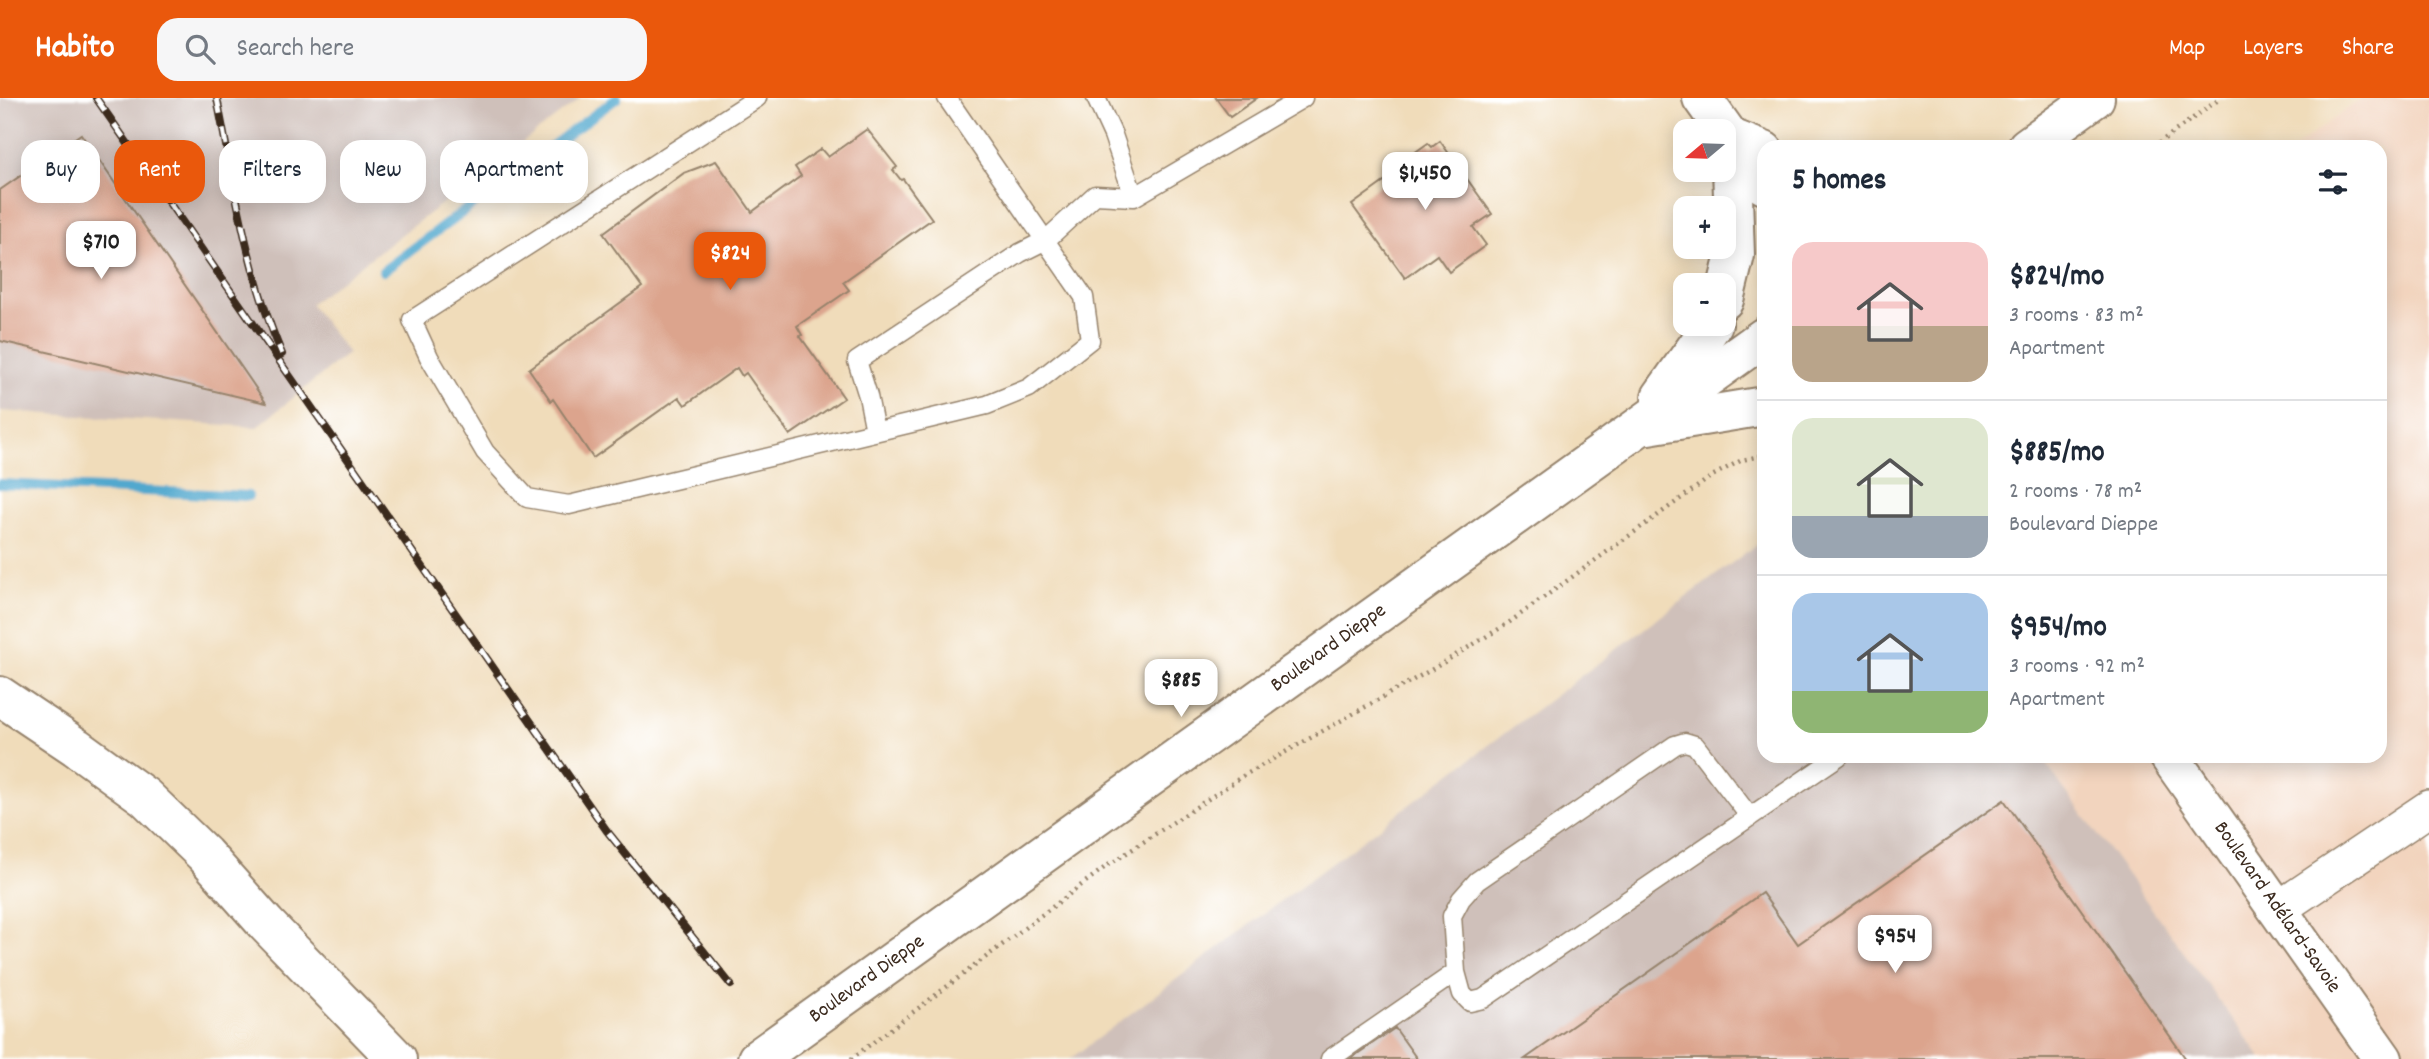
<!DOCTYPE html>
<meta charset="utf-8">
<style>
body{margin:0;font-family:Dekko,sans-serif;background:#f6f6f7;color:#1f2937;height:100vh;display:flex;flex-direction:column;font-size:26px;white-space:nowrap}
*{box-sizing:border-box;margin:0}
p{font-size:23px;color:#747a83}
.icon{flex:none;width:38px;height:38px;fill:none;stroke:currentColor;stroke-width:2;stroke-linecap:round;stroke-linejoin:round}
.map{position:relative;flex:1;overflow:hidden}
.drawer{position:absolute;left:1757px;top:42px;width:630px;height:623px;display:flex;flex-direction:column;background:#fff;border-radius:21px;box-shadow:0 4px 18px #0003}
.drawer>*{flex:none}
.guide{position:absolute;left:21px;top:42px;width:665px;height:63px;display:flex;gap:14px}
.needle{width:46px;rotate:251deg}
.tools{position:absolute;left:1673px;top:21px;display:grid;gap:14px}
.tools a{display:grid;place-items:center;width:63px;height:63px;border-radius:14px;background:#fff;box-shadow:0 4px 18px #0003;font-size:35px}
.price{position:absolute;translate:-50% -60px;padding:0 16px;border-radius:14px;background:#fff;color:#222;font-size:23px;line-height:46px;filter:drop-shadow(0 2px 4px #0008)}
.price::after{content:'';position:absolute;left:50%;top:42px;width:21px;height:16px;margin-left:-10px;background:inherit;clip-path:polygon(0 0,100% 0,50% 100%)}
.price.current{background:#ea580c;color:#fff}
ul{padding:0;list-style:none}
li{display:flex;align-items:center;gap:21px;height:175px;padding:0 35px}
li+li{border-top:2px solid #e0e1e3}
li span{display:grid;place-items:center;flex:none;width:196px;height:140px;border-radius:21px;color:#555}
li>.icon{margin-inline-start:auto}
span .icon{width:84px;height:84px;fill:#fffc;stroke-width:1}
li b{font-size:30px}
h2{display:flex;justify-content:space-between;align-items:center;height:84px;padding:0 35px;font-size:30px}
.tag{padding:0 24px;border-radius:21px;background:#fff;box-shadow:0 4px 18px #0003;font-size:24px;line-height:63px}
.tag.current{background:#ea580c;color:#fff}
header{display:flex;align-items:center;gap:42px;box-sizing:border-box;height:98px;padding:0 35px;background:#ea580c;color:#fff}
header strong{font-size:33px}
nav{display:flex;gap:38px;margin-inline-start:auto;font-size:24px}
.search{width:490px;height:63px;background:#f6f6f7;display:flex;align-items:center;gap:18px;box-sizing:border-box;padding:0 24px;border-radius:21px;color:#747a83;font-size:26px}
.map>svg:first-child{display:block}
</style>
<header>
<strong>Habito</strong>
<div class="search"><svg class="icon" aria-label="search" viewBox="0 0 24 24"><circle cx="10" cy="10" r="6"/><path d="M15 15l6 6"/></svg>Search here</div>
<nav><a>Map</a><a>Layers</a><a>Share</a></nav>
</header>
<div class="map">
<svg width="2429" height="961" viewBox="0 0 2429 961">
<rect width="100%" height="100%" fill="#fff"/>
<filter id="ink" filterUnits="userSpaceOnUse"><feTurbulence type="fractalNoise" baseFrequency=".0143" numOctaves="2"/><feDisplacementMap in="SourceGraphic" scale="14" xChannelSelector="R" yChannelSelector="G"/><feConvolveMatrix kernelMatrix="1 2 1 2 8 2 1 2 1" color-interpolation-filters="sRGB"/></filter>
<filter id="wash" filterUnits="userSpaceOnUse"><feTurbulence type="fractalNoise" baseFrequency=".00686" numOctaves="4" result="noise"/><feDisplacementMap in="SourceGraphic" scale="28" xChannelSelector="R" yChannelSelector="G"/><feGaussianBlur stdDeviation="1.57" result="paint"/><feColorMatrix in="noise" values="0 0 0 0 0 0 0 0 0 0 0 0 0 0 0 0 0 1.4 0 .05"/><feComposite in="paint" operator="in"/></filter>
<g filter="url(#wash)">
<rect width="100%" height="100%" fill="#f0dcba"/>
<path fill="#f2d4be" d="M2362,0H2429V961H2262L2040,658H2380V49H2295Z"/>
<path fill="#cfc0ba" d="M0,0H581L310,206L348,255L257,329L0,313Z
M1764,441V658H2040L2262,961H1070Z"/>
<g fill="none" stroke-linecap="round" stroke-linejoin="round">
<path stroke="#51a8ce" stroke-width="10" d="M383,173L617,0
M0,386L248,398"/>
</g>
<g id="blocks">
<path fill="#dca48d" d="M1216,0H1257L1230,19Z
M867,31L897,69L893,72L901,82L903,81L932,121L843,184L849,192L797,228L802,237L800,238L844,300L790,337L746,275L742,278L737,270L685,307L679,299L593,360L553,301L551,303L529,271L642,189L603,135L684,75L716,63L752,114L801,78L795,69L821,51L828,59Z
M81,36L266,305L0,243V92Z
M1440,43L1492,116L1473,129L1486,147L1449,174L1437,157L1405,180L1352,107L1395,76L1392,71L1428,45L1432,49Z
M2004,702L2186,961H1525L1762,795L1798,846Z
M1395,930L1417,961H1350Z"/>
</g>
</g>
<g filter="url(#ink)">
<use href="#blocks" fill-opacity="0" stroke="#96836c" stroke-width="2"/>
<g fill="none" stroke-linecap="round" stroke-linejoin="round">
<g stroke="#96836c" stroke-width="21">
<path id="service" d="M757,0L412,222L429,259L485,354L527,400L569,407L987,307L1029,290L1090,242L1084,199L947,0
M1096,0L1113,37L1134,99
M875,333L868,298L857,263L1020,155L1046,142L1095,97L1134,99L1303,0
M1750,719L1695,647L1685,644L1675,647L1477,783L1461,801L1452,818L1456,874L1462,896L1470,904L1483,901L1839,658
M1330,961L1456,874"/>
</g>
<g stroke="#96836c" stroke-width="38">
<path id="minor" d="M2277,812L2429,710"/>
</g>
<g stroke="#96836c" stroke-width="42">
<g id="tertiary">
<path d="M1702,0L1764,87"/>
<path id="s1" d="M2169,658L2383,961"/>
</g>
</g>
<g stroke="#96836c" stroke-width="42">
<g id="secondary">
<path d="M2027,49L2095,0"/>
<path d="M1724,202L1735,157L1731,40L1764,53"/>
<path d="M1661,299L1713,226"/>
<path d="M1648,327L1764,308"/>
<path id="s2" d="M757,961L1764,239"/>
</g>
</g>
<g stroke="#96836c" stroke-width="42">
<path id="motorway" d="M0,598L76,649L145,699L204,756L266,826L397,961"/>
</g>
<path stroke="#96836c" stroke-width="4.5" stroke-dasharray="2 5" stroke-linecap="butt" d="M2153,49L2221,0
M851,961L1104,770L1243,678L1436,569L1507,526L1712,378L1742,362L1764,357"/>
<use href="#service" stroke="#fff" stroke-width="18"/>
<use href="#minor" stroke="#fff" stroke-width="35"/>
<use href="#tertiary" stroke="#fff" stroke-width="38"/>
<use href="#secondary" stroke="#fff" stroke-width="38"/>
<use href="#motorway" stroke="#fff" stroke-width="38"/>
<g stroke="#3b2a1e" stroke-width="8">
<path id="rail" d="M96,0L607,733L731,887
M217,0C234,86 247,175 282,256"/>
</g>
<use href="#rail" stroke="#fff" stroke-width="5" stroke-dasharray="16" stroke-linecap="butt"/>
</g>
</g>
<g text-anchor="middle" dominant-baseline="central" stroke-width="5" stroke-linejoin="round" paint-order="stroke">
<g font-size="21" fill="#3b2a1e" stroke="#fff">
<text stroke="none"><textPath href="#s2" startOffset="704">Boulevard Dieppe</textPath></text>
<text stroke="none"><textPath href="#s1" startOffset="186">Boulevard Adélard-Savoie</textPath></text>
<text stroke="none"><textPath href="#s2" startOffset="136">Boulevard Dieppe</textPath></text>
</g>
</g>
</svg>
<div class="tools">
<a><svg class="needle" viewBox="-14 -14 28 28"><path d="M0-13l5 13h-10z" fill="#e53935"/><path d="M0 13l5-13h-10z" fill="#747a83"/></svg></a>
<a>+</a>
<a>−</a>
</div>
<b class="price" style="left:1425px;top:114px">$1,450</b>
<b class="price" style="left:101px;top:183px">$710</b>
<b class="price current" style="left:730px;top:194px">$824</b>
<b class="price" style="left:1181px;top:621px">$885</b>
<b class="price" style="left:1895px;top:877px">$954</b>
<div class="guide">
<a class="tag">Buy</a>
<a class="tag current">Rent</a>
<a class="tag">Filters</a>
<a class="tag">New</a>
<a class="tag">Apartment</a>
</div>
<section class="drawer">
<h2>5 homes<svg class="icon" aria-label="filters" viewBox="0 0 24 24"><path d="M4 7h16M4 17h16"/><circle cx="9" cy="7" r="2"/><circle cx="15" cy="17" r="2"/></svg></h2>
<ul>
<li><span style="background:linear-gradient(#f6c9c9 60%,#b9a48a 0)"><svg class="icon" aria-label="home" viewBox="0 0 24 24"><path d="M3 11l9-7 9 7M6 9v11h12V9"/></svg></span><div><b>$824/mo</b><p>3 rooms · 83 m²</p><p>Apartment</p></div></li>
<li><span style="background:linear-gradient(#dfe7d0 70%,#9aa5b1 0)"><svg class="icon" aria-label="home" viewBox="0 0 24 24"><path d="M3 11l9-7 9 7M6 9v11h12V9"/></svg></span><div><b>$885/mo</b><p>2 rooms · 78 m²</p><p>Boulevard Dieppe</p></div></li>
<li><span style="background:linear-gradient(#a9c7e8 70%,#8fb573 0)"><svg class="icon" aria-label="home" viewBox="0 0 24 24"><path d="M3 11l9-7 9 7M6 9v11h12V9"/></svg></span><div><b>$954/mo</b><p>3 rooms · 92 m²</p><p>Apartment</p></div></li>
</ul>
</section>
</div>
